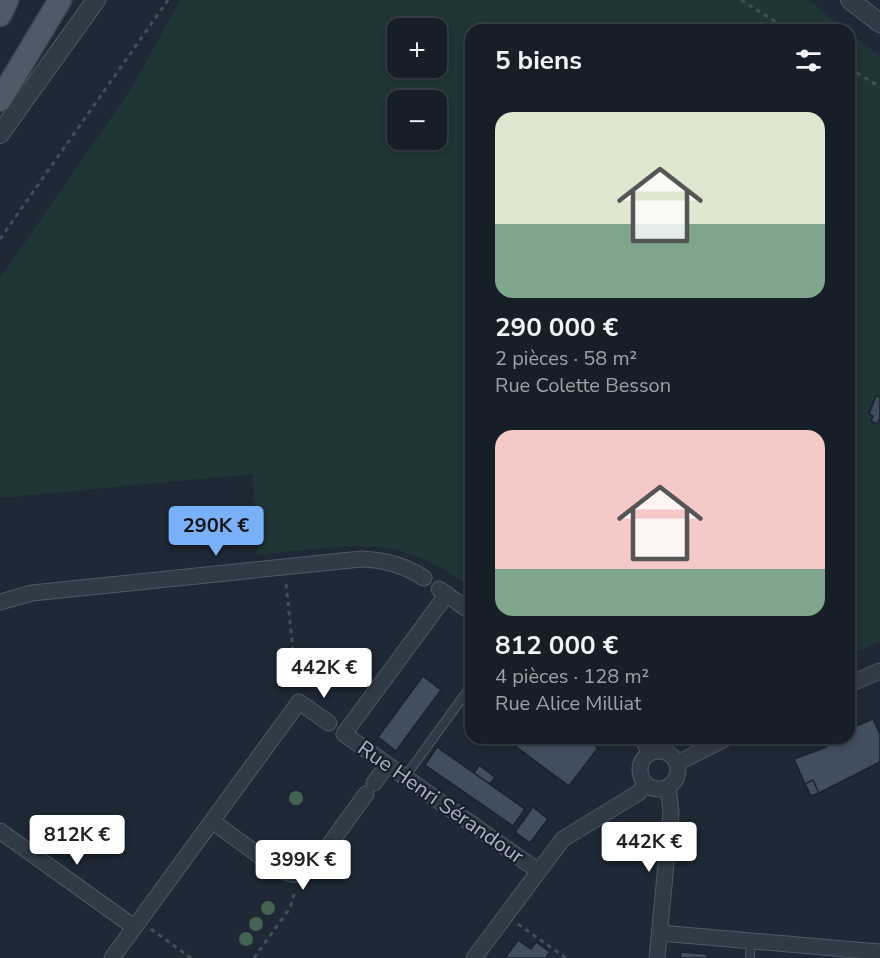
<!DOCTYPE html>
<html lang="fr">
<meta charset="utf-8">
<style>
body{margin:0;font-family:"Nunito Sans",sans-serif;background:#232c34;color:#f1f3f6;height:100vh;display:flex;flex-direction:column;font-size:22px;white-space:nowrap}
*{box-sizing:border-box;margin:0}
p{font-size:20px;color:#9ea2a8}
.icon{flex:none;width:33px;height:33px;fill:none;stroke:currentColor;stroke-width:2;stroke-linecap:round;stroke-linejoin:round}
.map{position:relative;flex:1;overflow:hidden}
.drawer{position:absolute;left:465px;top:24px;width:390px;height:720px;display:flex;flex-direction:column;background:#161f28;border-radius:18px;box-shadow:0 3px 9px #0003,0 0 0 2px #353d45}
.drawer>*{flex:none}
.buttons{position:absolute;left:387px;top:18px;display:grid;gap:12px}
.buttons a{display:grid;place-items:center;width:60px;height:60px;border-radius:12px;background:#161f28;box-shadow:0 3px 9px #0003,0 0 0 2px #353d45;font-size:30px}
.price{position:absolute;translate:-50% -51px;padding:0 14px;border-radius:6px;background:#fff;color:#222;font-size:20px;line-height:39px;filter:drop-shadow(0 2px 3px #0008)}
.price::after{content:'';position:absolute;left:50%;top:36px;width:18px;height:14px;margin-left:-9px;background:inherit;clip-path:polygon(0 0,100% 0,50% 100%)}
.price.on{background:#79b0fa;color:#111}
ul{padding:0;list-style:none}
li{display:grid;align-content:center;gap:12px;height:318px;padding:0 30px}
li span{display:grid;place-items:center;height:186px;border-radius:18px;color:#555}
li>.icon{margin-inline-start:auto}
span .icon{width:108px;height:108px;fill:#fffc;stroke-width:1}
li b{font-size:26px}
h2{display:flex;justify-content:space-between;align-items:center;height:72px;padding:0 30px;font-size:26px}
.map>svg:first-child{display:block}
</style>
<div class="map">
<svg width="880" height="958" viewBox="0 0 880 958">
<rect width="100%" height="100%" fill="#1e2935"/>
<path fill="#203536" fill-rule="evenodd" d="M180,0H809L844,30H471V587C447,570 421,556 392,549C358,541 294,552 257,555L253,474L0,498V278L131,89ZM398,28H436V68H398ZM398,100H436V140H398Z
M849,33L880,56V641L849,655Z"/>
<path fill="#414e5d" stroke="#19222c" stroke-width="1.5" d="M876,396L880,397V419L877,424L871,421L873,416L869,414Z
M423,676L441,690L396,751L378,737Z
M873,719L880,734V762L819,793L813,780L805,784L794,759L826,747L831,741L835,743L839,741L837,738H849V729Z
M504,738H584L598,748L569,786Z
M437,747L525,809L513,826L425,765Z
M479,765L495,777L490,784L474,773Z
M813,780L819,793L811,796L805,784Z
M533,807L548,819L530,843L515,832Z
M518,940L531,949L536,942L550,952L546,958H505Z
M681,952L707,954V958H680Z"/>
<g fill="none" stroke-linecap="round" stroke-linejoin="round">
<g stroke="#4f5864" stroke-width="10">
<path id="service" d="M405,777L471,686
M750,958L751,941"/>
</g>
<g stroke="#4f5864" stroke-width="17">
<path id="minor" d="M439,589L471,612
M447,594L344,734L537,870
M0,602L32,593L361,559C385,560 404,565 424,578
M849,684L880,671
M642,738L650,753
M640 770a19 19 0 1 1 38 0a19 19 0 1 1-38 0Z
M677,763L727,738
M374,783L387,765
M212,821L276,868C291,876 302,878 314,866L366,794
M0,831L134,927
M660,933L880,952
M112,958L299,702L329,723
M474,958L563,839L638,793L646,784
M657,958L671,812L668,787"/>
</g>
<g stroke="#4f5864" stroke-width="20">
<path id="tertiary" d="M850,0L880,23
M0,134L96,0"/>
</g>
<g stroke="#3b444f" stroke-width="25">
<path id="primary" d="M0,15L7,0
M0,100L60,0"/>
</g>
<path stroke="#3d5254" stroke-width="3" stroke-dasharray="4.5 4.5" stroke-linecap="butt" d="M741,0L789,30
M849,68L880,87
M0,239L168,0
M286,584L297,687
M518,924L566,958
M151,929L191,958
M254,958L290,908L295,891"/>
<use href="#service" stroke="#313b46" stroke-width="8"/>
<use href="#minor" stroke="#313b46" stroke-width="15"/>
<use href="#tertiary" stroke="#313b46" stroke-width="18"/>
<use href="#primary" stroke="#4f5a66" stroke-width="22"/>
</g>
<g fill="#446353">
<circle cx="296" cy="798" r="7"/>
<circle cx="268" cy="908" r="7"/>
<circle cx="256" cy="924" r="7"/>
<circle cx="246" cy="939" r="7"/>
</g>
<g text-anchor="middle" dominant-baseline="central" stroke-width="4.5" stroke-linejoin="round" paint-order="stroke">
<g font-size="21" fill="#abb5c3" stroke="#17202a">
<text transform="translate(441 802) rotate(35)">Rue Henri Sérandour</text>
</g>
</g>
</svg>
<div class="buttons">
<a>+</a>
<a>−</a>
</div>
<b class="price on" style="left:216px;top:557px">290K €</b>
<b class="price" style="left:324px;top:699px">442K €</b>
<b class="price" style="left:77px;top:866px">812K €</b>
<b class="price" style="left:649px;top:873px">442K €</b>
<b class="price" style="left:303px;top:891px">399K €</b>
<section class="drawer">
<h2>5 biens<svg class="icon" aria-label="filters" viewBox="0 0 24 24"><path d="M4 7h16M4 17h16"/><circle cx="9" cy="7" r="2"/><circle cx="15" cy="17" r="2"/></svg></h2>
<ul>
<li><span style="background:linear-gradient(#dfe7d0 60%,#7fa58c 0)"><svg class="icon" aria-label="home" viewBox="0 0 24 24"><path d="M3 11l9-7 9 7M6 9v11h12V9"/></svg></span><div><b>290 000 €</b><p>2 pièces · 58 m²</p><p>Rue Colette Besson</p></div></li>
<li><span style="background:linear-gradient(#f6c9c9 75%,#7fa58c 0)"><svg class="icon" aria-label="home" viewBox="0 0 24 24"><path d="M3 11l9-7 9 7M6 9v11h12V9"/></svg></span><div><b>812 000 €</b><p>4 pièces · 128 m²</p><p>Rue Alice Milliat</p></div></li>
</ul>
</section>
</div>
